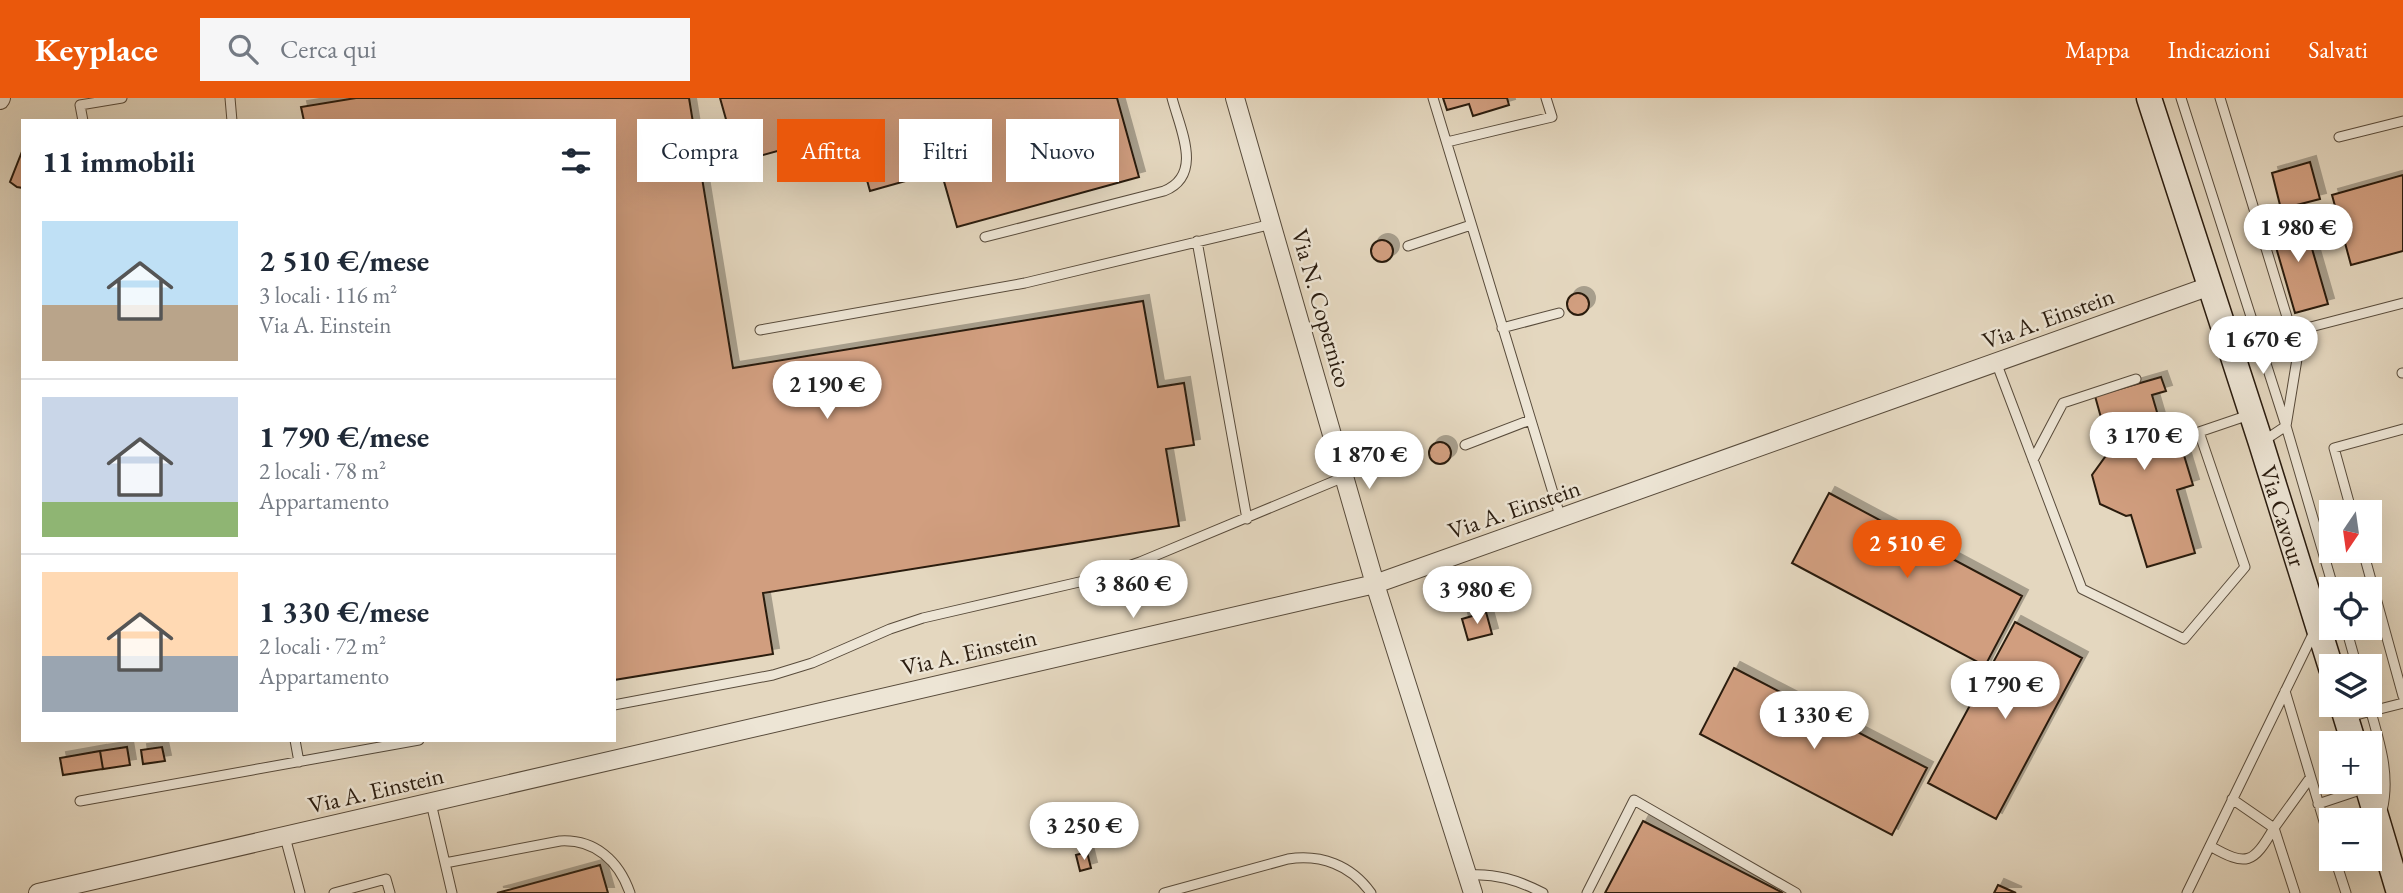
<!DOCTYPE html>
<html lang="it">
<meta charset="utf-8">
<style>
body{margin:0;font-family:"EB Garamond",serif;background:#f6f6f7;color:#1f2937;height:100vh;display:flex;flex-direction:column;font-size:26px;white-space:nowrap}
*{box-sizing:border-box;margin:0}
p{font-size:23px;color:#747a83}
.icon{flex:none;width:38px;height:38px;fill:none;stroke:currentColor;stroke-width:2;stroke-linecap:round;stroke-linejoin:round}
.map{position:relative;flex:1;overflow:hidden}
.panel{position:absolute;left:21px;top:21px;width:595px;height:623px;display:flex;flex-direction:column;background:#fff;border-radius:0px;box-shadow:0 7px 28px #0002}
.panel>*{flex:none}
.banner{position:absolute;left:637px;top:21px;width:665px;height:63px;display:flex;gap:14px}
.needle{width:46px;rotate:193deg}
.controls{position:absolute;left:2319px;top:402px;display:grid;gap:14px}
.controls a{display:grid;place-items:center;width:63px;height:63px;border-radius:0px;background:#fff;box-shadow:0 7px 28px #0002;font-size:35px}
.price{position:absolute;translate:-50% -60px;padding:0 16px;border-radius:24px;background:#fff;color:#222;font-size:23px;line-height:46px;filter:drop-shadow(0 2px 4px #0008)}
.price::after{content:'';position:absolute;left:50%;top:42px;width:21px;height:16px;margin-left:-10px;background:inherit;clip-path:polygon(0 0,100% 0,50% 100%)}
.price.on{background:#ea580c;color:#fff}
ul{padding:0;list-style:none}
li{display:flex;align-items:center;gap:21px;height:175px;padding:0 21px}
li+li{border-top:2px solid #e0e1e3}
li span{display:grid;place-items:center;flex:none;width:196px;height:140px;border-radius:0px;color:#555}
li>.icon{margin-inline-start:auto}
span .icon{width:84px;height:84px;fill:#fffc;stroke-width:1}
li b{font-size:30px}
h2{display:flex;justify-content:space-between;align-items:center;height:84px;padding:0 21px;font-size:30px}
.chip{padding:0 24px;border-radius:0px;background:#fff;box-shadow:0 7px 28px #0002;font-size:24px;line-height:63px}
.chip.on{background:#ea580c;color:#fff}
header{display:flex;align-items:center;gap:42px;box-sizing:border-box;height:98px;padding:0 35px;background:#ea580c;color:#fff}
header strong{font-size:33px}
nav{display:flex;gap:38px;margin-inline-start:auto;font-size:24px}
.search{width:490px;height:63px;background:#f6f6f7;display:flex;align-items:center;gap:18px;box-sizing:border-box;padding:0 24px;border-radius:0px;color:#747a83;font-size:26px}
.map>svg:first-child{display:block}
</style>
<header>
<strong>Keyplace</strong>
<div class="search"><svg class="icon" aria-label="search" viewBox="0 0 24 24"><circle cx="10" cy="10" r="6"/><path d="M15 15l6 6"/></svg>Cerca qui</div>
<nav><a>Mappa</a><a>Indicazioni</a><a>Salvati</a></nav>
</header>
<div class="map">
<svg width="2403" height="795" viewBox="0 0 2403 795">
<defs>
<filter id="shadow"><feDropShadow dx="6" dy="-6" stdDeviation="0" flood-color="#0004"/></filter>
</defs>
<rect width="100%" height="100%" fill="#e4d7bf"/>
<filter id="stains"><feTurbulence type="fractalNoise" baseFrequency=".00286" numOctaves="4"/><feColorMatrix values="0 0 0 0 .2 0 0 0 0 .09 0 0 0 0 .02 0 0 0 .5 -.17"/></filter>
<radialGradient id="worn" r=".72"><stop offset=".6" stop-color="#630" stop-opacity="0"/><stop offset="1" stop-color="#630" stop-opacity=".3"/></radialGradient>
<path fill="#d19e7f" stroke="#2a1c0f" stroke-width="2" filter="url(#shadow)" d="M356,0H689L733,270L1143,203L1158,289L1184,285L1194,347L1166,351L1179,428L763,495L773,556L614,582V23H304L301,9Z
M720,0H1117L1139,79L957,129L941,73L870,93L853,32L738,64Z
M1443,0H1507L1509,7L1473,18L1469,6L1447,12Z
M23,51V90L17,89L10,84Z
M2310,64L2320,101L2281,111L2272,75Z
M2403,77V153L2351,167L2332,97Z
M2302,116L2328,206L2295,215L2269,125Z
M1371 153a11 11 0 1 1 22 0a11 11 0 1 1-22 0Z
M1567 206a11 11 0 1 1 22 0a11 11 0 1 1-22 0Z
M2161,279L2166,293L2152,297L2166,345L2179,341L2193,387L2177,392L2195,455L2147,469L2131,417L2126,418L2100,406L2092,377L2110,352L2095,298Z
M1429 355a11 11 0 1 1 22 0a11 11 0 1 1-22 0Z
M1829,395L2022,498L1985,568L1792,465Z
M1486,514L1492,536L1468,542L1462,521Z
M2015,524L2082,560L1996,721L1928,685Z
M1734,570L1927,670L1892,737L1700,636Z
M127,649L130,667L103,671L100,653Z
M162,649L165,663L143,666L141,652Z
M100,653L103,671L63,677L60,660Z
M1643,723L1783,795H1605Z
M1087,754L1091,770L1080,773L1076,757Z
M600,767L608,795H497Z
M1998,787L2016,795H1994Z"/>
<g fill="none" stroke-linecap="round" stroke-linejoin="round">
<g stroke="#584b3b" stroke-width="11">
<path id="service" d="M230,0L232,23
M1433,0L1561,421
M2181,0L2286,328L2334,492
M2220,0L2298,255L2286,328L2262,344
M83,23L80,7L122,0
M2339,39L2403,23
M1447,44L1552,19L1546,0
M985,139L1164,93C1204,77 1180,31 1172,0
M1197,143L1247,421
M1408,148L1471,127
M1502,230L1559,215
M760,232L1025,185L1272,126
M2292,236L2299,232L2403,205
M1996,264L2082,491L2184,541L2245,469L2199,334L2249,317
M2402,275H2403
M1465,347L1530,322
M2033,362L2063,305L2136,281
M2352,415L2334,350L2403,331
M2363,453L2403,598
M2346,530L2357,569
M2285,593L2331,747
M614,607L773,577L812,565L890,531L923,520L1088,482L1140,464L1344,379
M2369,607C2379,643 2391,676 2382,713
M2348,619L2403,605
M295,642L299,664
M80,703L419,642
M431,705L452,795
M2318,706L2366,690
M285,739L300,795
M2210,748C2247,769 2253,766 2274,730L2232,701
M2335,761L2346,795
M445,765L560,743C595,741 619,763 630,795
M1468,777C1495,775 1518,782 1543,795
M334,795L386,781L390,795
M1164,795L1288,761C1321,756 1351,767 1371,795
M1587,795L1634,702L1796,795
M2187,795L2314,534
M2295,795L2274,730L2310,680"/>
</g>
<g stroke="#584b3b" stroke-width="20">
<path id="minor" d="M1235,0L1375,486L1473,795
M0,2L1,0
M38,795L1375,486L2210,188"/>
</g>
<g stroke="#2a1c0f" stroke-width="27">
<g id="secondary">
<path id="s1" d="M2149,0L2261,345L2331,570"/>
<path d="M2342,607L2354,646"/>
<path d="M2366,684L2399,795"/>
</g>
</g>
<use href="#service" stroke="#ede5d5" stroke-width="9"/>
<use href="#minor" stroke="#ede5d5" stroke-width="18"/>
<use href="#secondary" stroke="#ede5d5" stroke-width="24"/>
</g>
<g text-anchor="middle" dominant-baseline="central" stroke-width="5" stroke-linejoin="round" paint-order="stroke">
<g font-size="24" fill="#2a1c0f" stroke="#ede5d5">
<text transform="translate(1322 210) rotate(74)">Via N. Copernico</text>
<text transform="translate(2048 220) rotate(-20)">Via A. Einstein</text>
<text transform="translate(1514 411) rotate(-19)">Via A. Einstein</text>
<text stroke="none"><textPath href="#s1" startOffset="439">Via Cavour</textPath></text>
<text transform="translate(969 554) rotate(-13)">Via A. Einstein</text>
<text transform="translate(376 692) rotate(-13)">Via A. Einstein</text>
</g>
</g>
<rect width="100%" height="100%" filter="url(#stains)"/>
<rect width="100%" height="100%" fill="url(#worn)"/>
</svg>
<div class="controls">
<a><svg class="needle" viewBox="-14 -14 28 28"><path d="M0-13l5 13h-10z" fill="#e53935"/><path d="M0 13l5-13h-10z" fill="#747a83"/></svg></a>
<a><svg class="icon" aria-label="locate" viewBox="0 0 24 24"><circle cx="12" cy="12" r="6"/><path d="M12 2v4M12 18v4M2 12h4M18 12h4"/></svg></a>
<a><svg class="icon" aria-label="layers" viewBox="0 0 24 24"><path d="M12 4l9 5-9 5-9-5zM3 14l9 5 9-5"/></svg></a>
<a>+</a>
<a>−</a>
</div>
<b class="price" style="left:2298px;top:166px">1 980 €</b>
<b class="price" style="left:2263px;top:278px">1 670 €</b>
<b class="price" style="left:827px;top:323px">2 190 €</b>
<b class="price" style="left:2144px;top:374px">3 170 €</b>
<b class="price" style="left:1369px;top:393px">1 870 €</b>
<b class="price on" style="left:1907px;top:482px">2 510 €</b>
<b class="price" style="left:1133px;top:522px">3 860 €</b>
<b class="price" style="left:1477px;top:528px">3 980 €</b>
<b class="price" style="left:2005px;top:623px">1 790 €</b>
<b class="price" style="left:1814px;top:653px">1 330 €</b>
<b class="price" style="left:1084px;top:764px">3 250 €</b>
<div class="banner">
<a class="chip">Compra</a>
<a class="chip on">Affitta</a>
<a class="chip">Filtri</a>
<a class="chip">Nuovo</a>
</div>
<section class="panel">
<h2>11 immobili<svg class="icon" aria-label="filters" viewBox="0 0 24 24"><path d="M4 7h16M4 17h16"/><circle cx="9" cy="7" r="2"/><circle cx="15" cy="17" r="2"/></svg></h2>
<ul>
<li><span style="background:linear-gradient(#bfe0f5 60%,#b9a48a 0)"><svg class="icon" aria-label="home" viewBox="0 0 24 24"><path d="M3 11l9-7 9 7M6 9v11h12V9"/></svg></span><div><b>2 510 €/mese</b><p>3 locali · 116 m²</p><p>Via A. Einstein</p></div></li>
<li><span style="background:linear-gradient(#c9d6e8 75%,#8fb573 0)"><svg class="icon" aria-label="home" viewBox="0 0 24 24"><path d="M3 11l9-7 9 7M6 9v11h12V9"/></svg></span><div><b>1 790 €/mese</b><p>2 locali · 78 m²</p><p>Appartamento</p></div></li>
<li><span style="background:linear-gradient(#ffd9b3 60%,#9aa5b1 0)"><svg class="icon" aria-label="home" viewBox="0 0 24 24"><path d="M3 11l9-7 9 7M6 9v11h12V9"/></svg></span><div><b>1 330 €/mese</b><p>2 locali · 72 m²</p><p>Appartamento</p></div></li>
</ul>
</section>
</div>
